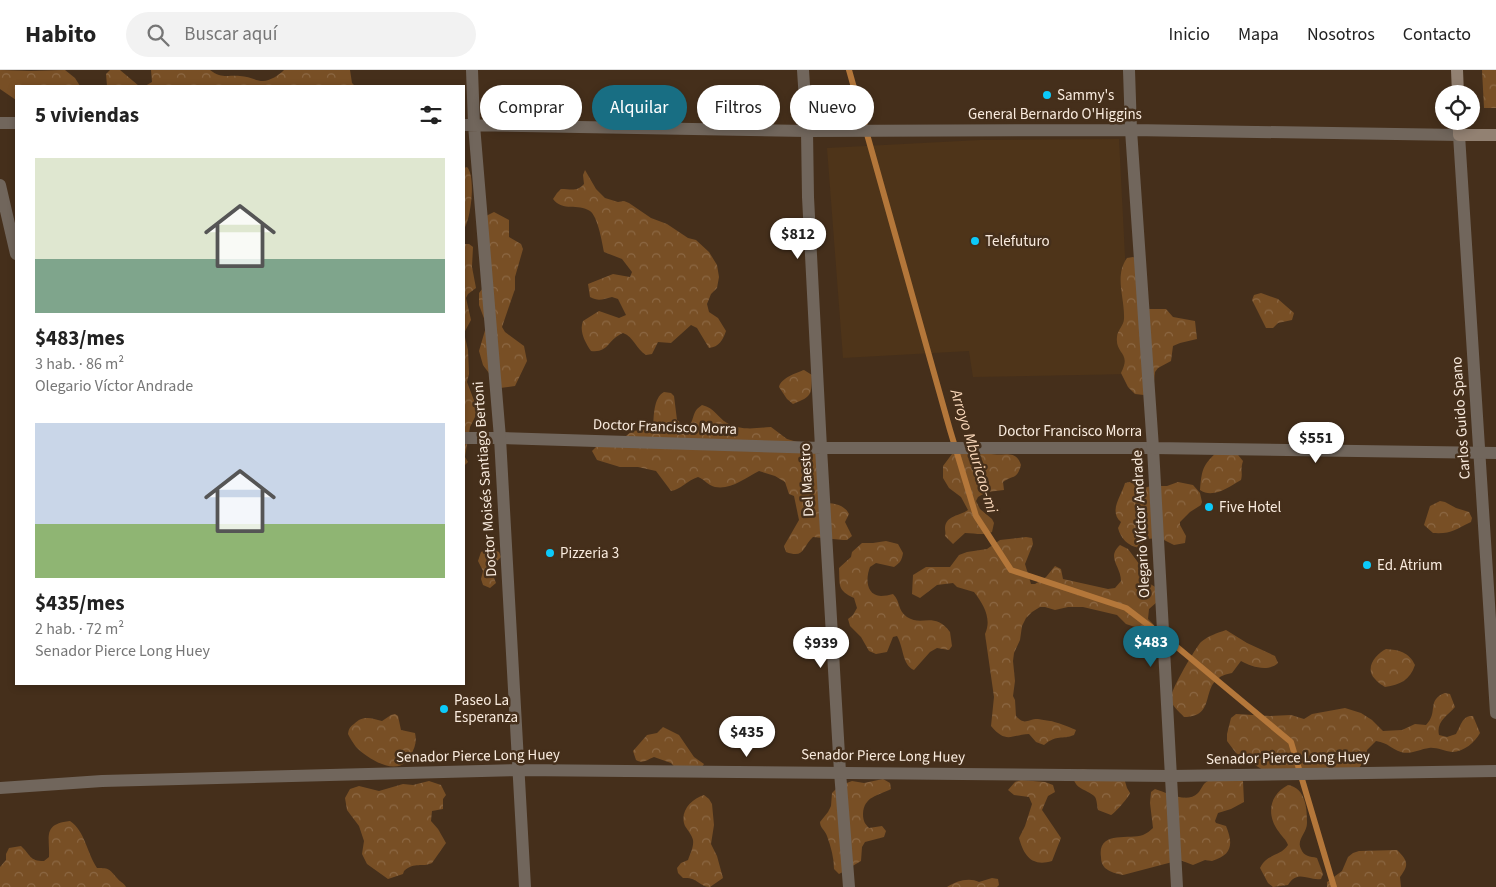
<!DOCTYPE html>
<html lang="es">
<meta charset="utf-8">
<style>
body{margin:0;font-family:"Source Sans 3",sans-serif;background:#f2f2f2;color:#222;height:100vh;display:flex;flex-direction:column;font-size:19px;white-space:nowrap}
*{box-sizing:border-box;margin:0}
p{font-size:16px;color:#767676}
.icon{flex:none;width:28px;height:28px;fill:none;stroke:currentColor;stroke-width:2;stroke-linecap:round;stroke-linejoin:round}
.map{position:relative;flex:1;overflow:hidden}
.details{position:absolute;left:15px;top:15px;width:450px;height:600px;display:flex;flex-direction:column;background:#fff;border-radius:0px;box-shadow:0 2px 8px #0003}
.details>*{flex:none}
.guide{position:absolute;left:480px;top:15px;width:475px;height:45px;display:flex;gap:10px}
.buttons{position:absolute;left:1435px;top:15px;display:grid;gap:10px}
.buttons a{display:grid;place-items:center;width:45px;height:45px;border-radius:50%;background:#fff;box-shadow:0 2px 8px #0003;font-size:25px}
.price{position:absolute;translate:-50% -42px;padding:0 11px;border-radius:18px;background:#fff;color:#222;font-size:16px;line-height:32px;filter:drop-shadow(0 1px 2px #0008)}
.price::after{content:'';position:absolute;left:50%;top:30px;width:15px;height:11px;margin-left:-8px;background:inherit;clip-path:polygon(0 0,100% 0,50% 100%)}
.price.current{background:#186e83;color:#fff}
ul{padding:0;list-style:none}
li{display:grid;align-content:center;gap:10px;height:265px;padding:0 20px}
li span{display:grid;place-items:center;height:155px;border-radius:0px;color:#555}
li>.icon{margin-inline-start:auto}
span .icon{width:90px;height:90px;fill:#fffc;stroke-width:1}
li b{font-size:21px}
h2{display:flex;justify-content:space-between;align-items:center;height:60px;padding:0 20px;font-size:21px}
.tag{padding:0 18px;border-radius:22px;background:#fff;box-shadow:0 2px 8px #0003;font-size:18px;line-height:45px}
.tag.current{background:#186e83;color:#fff}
header{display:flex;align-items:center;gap:30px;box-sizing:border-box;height:70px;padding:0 25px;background:#fff;border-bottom:1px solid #e0e0e0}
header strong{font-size:24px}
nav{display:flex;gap:28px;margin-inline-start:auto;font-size:18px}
.search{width:350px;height:45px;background:#f2f2f2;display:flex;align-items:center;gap:12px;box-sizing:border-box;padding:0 18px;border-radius:28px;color:#767676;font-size:19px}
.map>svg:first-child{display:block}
</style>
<header>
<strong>Habito</strong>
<div class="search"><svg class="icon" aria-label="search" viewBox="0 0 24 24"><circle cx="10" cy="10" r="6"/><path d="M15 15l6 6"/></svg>Buscar aquí</div>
<nav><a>Inicio</a><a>Mapa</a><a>Nosotros</a><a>Contacto</a></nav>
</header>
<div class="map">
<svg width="1496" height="817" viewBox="0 0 1496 817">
<defs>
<pattern id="forest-crowns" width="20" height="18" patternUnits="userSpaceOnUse" patternTransform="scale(1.25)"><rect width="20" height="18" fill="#784f25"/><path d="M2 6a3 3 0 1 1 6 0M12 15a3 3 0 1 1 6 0" fill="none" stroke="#8c6844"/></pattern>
</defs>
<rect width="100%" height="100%" fill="#452f1b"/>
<path fill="#4e3419" d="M1119,69L1131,304L973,307L969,281L843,288L827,78L980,70Z"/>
<path fill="url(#forest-crowns)" d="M0,0L31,1L65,0L75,8L80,16H16V30L0,19Z
M110,0H120L139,16H107L106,4Z
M151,0H210C222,9 227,5 240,6C248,6 256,11 263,11C270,11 279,5 284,0H350L352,13L355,16H145L152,12Z
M1482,0H1496V38H1484Z
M467,97C476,106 471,149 464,159V98Z
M585,100L596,119L605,128L618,132L624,131L629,133L651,148L667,154L688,168L696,170L709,182L717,195L719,207L717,218L711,224L707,234L709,242L718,248L726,261C723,270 719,277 709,278L697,258L691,255L671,273L658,272L652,284L646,285C636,279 634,267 623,263C607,270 609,283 591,281C585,272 579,261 583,251L599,241L619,248L626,245L618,229L612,227C603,229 599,232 590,227L588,214L613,204L630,207L632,202L622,189L604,182C602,172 598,147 590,141C578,133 563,142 553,129L557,123L561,119C571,119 577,122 584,114L583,105Z
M494,142L509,150V167L521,174L523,179L515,207V219L502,257L505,262L524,276L527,291L515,316L500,318L483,295L479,281L486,257L485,251L479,235V223L483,218L486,146Z
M464,174H469L473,177L472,197L476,218L468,224L466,228L471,250L464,263L468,280L469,304L467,312L478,341L470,357L465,387L468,392L464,396Z
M1133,187L1142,191L1148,239H1166L1173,247L1195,251L1197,269L1180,273L1173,276L1171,291L1158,298L1155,302L1154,311L1144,325L1135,324L1128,317L1121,303C1132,282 1115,285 1117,267C1117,261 1124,255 1124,249C1125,228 1114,206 1127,188Z
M1261,223L1278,229L1294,243L1292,250L1278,253L1273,258H1266L1252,230L1254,225Z
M804,300L812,305C811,325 813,326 793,334L787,329L779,317C781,308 796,303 804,300Z
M664,322L671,323L674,326L677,350L683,355L691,353C695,344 693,341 702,335C715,338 717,347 727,353C741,361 756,358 771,357L787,369L804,374L817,383L823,433C833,433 844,434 849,444L845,452L852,466L847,470H843L813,467C802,477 805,489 786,482L784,476L799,450L794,426L789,424L785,412L775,406L759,401C745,408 731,420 715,417C709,416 704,409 698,407C688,410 680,420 671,421L656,401L638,397H620L597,390L592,381L600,373L621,370L632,361L653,359C654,347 653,328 664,322Z
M1220,379L1234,380L1243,391C1240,400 1243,403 1241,410C1229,417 1213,429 1200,420C1202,397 1203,395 1220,379Z
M971,382C978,382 984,384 991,384C1004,386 1016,379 1021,395C1017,410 1013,405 1003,412L1004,420L987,422L978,427L976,431L980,439L992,449L994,453L992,462C982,466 976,463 965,463L953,474L945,466C946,463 945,461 945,458C946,445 960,446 968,440L961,427L949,418L943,408V396L952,384Z
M1134,411L1141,413L1144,418L1151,416H1167L1178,412L1193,415L1200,423L1202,432L1201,435L1190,442L1180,452V455L1186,466L1185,473L1174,475L1160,468L1146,469L1139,478C1127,475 1121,469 1118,458L1121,452C1108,441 1122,425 1125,413Z
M1440,431L1445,432L1456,438L1469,442L1472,448L1471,452C1454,460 1452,464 1433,463L1424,455L1430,436Z
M1026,467L1032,468L1033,474L1025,494L1031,514H1035L1046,507L1055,496L1061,499L1063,509L1108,519L1115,518L1121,511C1121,496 1106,488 1120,475L1128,479L1140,495L1147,512L1157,518V532L1149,539L1148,549L1154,555V566L1148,572L1139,570L1136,565L1135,557L1126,554L1117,545L1083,537H1068L1055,540L1045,537H1040L1032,542L1026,548L1022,556L1020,570L1014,583L1013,591L1015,611L1013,626L1015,630L1016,646C1025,656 1027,649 1038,649C1041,650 1046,650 1050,651C1054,651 1072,658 1076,660L1074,665C1062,670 1057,664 1044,675L1036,672L1029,664C1011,665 1006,674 991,656L994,627L985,564C992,549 984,535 974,522L957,517L953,513L937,515L920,528L912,524L913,505L926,497H950L959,485L967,482L987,479L1000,470Z
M886,471L898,474L903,483C902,490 900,493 894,497L876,493L870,497C866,507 865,525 881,526C885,526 889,525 893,524C901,532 897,540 907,547C922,557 934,541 950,562L952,576L949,580L937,578L930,582L914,600C902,595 904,578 897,566L893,567L887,582L876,584L869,581L861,567L850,556L848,549L853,545L857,538L854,528C837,520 840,516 839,498L851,487L852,482L862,473H873Z
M489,478L499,482L501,487C490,498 491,500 496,513L490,518L483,515L481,509L483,501L478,491L481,482Z
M1226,560L1247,573L1275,586L1278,593C1269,602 1251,597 1241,591L1232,603C1195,609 1221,647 1184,647C1179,641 1171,636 1171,628C1170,621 1196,577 1201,572C1208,566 1217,563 1226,560Z
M1386,579C1399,580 1409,582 1415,595C1410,610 1400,615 1385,617C1382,615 1377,612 1375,609C1364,598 1376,584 1386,579Z
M1445,623L1450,624L1455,637C1447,646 1436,652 1439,665L1447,667L1456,664C1461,656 1462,645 1473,646L1480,663C1475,672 1464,682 1452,682C1444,681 1436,677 1429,678C1420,679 1410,685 1401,682C1391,679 1389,673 1376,671L1367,680L1365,690L1356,702L1263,700L1236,683L1227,671V664L1231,648L1236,644L1270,646L1291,645L1304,649L1312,644L1345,638L1361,643L1372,650L1383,661L1402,660L1415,654L1426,655C1439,642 1426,630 1445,623Z
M395,644L398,646L401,660L415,663C417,672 415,677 411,685C400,709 369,690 356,677C353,673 350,668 348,664C349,658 350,657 354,654C363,645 371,648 382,651L391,645Z
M663,657L679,665L694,687L704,694L698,703L679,702L671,693L654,687C647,690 642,694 636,690L633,681L647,665L657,663Z
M1083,699L1124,708L1127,718L1130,723C1129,727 1114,744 1111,745L1098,740C1097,736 1097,730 1095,727C1088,719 1076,721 1073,707L1078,700Z
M883,709L890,713L891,719C878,726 864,726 863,744C863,751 865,754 869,758L882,756L886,761L884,767L865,772L862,777L861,791L839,804L834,799C834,788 831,777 827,766C825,760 820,758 820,752L828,742L831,736L832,723L839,716L852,711L864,713Z
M1021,710L1045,712L1053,715L1055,722L1048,726L1042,740L1061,768L1052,791C1032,797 1024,786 1019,768L1025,756L1032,734L1029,727L1014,725L1008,720L1015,712Z
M429,711L441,715L446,725L443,729V739L432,741L431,751L438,759L446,773L432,793C422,798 415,791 404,801L403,804L388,809L367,794L362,784L364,771L359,756L347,740L345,728L350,719L359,716L379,721L403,714L413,715Z
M1208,711H1243L1244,732L1231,739L1218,743L1215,751L1216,753L1226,756C1233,773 1233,785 1212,791L1205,790L1193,795L1180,790L1123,805C1117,804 1110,802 1105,798C1102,795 1101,791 1101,787C1097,760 1129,770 1143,765C1147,763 1150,761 1153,758L1150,733L1151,722L1155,719C1168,723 1187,734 1198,723C1202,719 1202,714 1208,711Z
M1288,715C1306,718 1307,739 1307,753C1307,763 1296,770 1301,779C1304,787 1310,786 1317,788L1323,804L1321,809C1308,811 1298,799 1288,815L1273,817L1268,813L1260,798C1267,783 1280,787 1288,775C1286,769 1282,767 1279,762C1266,745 1269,725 1288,715Z
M704,725L709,729L712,734L714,755L711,774L717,786L723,808L710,817C698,816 698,807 683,808L678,803L677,798L681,793L688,790C690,784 694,777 693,770C692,765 688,761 685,756C679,742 691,729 704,725Z
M70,751C85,761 87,783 97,798C110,798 109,799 117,808C120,812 123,812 126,817H0V797L6,790V784L9,778L21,776C31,785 29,791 44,791L49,787C50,767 42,754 70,751Z
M1397,780C1407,790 1410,794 1400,807L1401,817H1327V812L1342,801L1348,787L1353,783L1359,781Z
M992,808L998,809L999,815L997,817H947C956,811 969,807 979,812Z"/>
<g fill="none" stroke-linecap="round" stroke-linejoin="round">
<path stroke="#b4773a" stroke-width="6" d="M849,0L950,360L976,446L1011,500L1126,538L1177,577L1291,672L1334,817"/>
<path stroke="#71665c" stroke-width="12" d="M803,0L807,61L808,127L821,378L840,702L849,817
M1459,65L1496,643
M0,115L16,184
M464,368H500L821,378H1153L1177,817"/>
<path stroke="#71665c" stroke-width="12" d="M472,0L474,55L500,368L525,817
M1129,0L1131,60L1153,378L1496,383
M0,53H16
M464,55L807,61L1131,60L1459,65
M0,718L102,711L518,700L1171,706L1496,701"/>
<path stroke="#928172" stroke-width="12" d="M1457,0L1458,24
M1459,51V65H1496"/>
</g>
<g fill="#0ccafa" stroke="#452f1b" stroke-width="2">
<circle cx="1047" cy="25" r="5"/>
<circle cx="975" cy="171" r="5"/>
<circle cx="1209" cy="437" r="5"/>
<circle cx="550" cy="483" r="5"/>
<circle cx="1367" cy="495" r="5"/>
<circle cx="444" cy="639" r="5"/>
</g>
<g text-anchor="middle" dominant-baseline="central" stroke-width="5" stroke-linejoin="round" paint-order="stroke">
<g font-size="15" fill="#f9ebde" stroke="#452f1b" text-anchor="start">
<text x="1057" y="25">Sammy's</text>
<text x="985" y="171">Telefuturo</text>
<text x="1219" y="437">Five Hotel</text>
<text x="560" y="483">Pizzeria 3</text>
<text x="1377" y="495">Ed. Atrium</text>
<text x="454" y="630">Paseo La<tspan x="454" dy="17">Esperanza</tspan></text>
</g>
<g font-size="15" fill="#f9ebde" stroke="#452f1b">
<text x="1055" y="44">General Bernardo O'Higgins</text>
<text transform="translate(1461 348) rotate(-94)">Carlos Guido Spano</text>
<text transform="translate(665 357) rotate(2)">Doctor Francisco Morra</text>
<text x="1070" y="361">Doctor Francisco Morra</text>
<text transform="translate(485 409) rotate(-94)">Doctor Moisés Santiago Bertoni</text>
<text transform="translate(807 410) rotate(-93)">Del Maestro</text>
<text transform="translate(1141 454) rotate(-93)">Olegario Víctor Andrade</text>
<text transform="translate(478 686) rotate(-1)">Senador Pierce Long Huey</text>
<text transform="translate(883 686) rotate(1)">Senador Pierce Long Huey</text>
<text transform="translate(1288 688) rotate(-1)">Senador Pierce Long Huey</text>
</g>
<g font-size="16" font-style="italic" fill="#fad8ba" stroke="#452f1b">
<text transform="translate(974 381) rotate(73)">Arroyo Mburicao-mi</text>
</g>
</g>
</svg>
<div class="buttons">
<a><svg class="icon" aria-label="locate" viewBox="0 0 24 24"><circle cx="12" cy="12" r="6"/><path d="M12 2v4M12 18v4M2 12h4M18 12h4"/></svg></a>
</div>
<b class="price" style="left:798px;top:190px">$812</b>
<b class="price" style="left:1316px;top:394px">$551</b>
<b class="price current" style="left:1151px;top:598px">$483</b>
<b class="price" style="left:821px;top:599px">$939</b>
<b class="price" style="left:747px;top:688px">$435</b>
<div class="guide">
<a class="tag">Comprar</a>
<a class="tag current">Alquilar</a>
<a class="tag">Filtros</a>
<a class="tag">Nuevo</a>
</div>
<section class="details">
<h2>5 viviendas<svg class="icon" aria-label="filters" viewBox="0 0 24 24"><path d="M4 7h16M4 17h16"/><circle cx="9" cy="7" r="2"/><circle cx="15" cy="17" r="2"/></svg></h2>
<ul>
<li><span style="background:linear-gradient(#dfe7d0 65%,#7fa58c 0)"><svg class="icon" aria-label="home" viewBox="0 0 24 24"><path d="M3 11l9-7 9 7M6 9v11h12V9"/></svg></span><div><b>$483/mes</b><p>3 hab. · 86 m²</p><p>Olegario Víctor Andrade</p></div></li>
<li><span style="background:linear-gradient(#c9d6e8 65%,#8fb573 0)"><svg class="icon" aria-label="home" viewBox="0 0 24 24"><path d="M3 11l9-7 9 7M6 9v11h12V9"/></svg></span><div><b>$435/mes</b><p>2 hab. · 72 m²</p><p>Senador Pierce Long Huey</p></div></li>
</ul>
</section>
</div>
